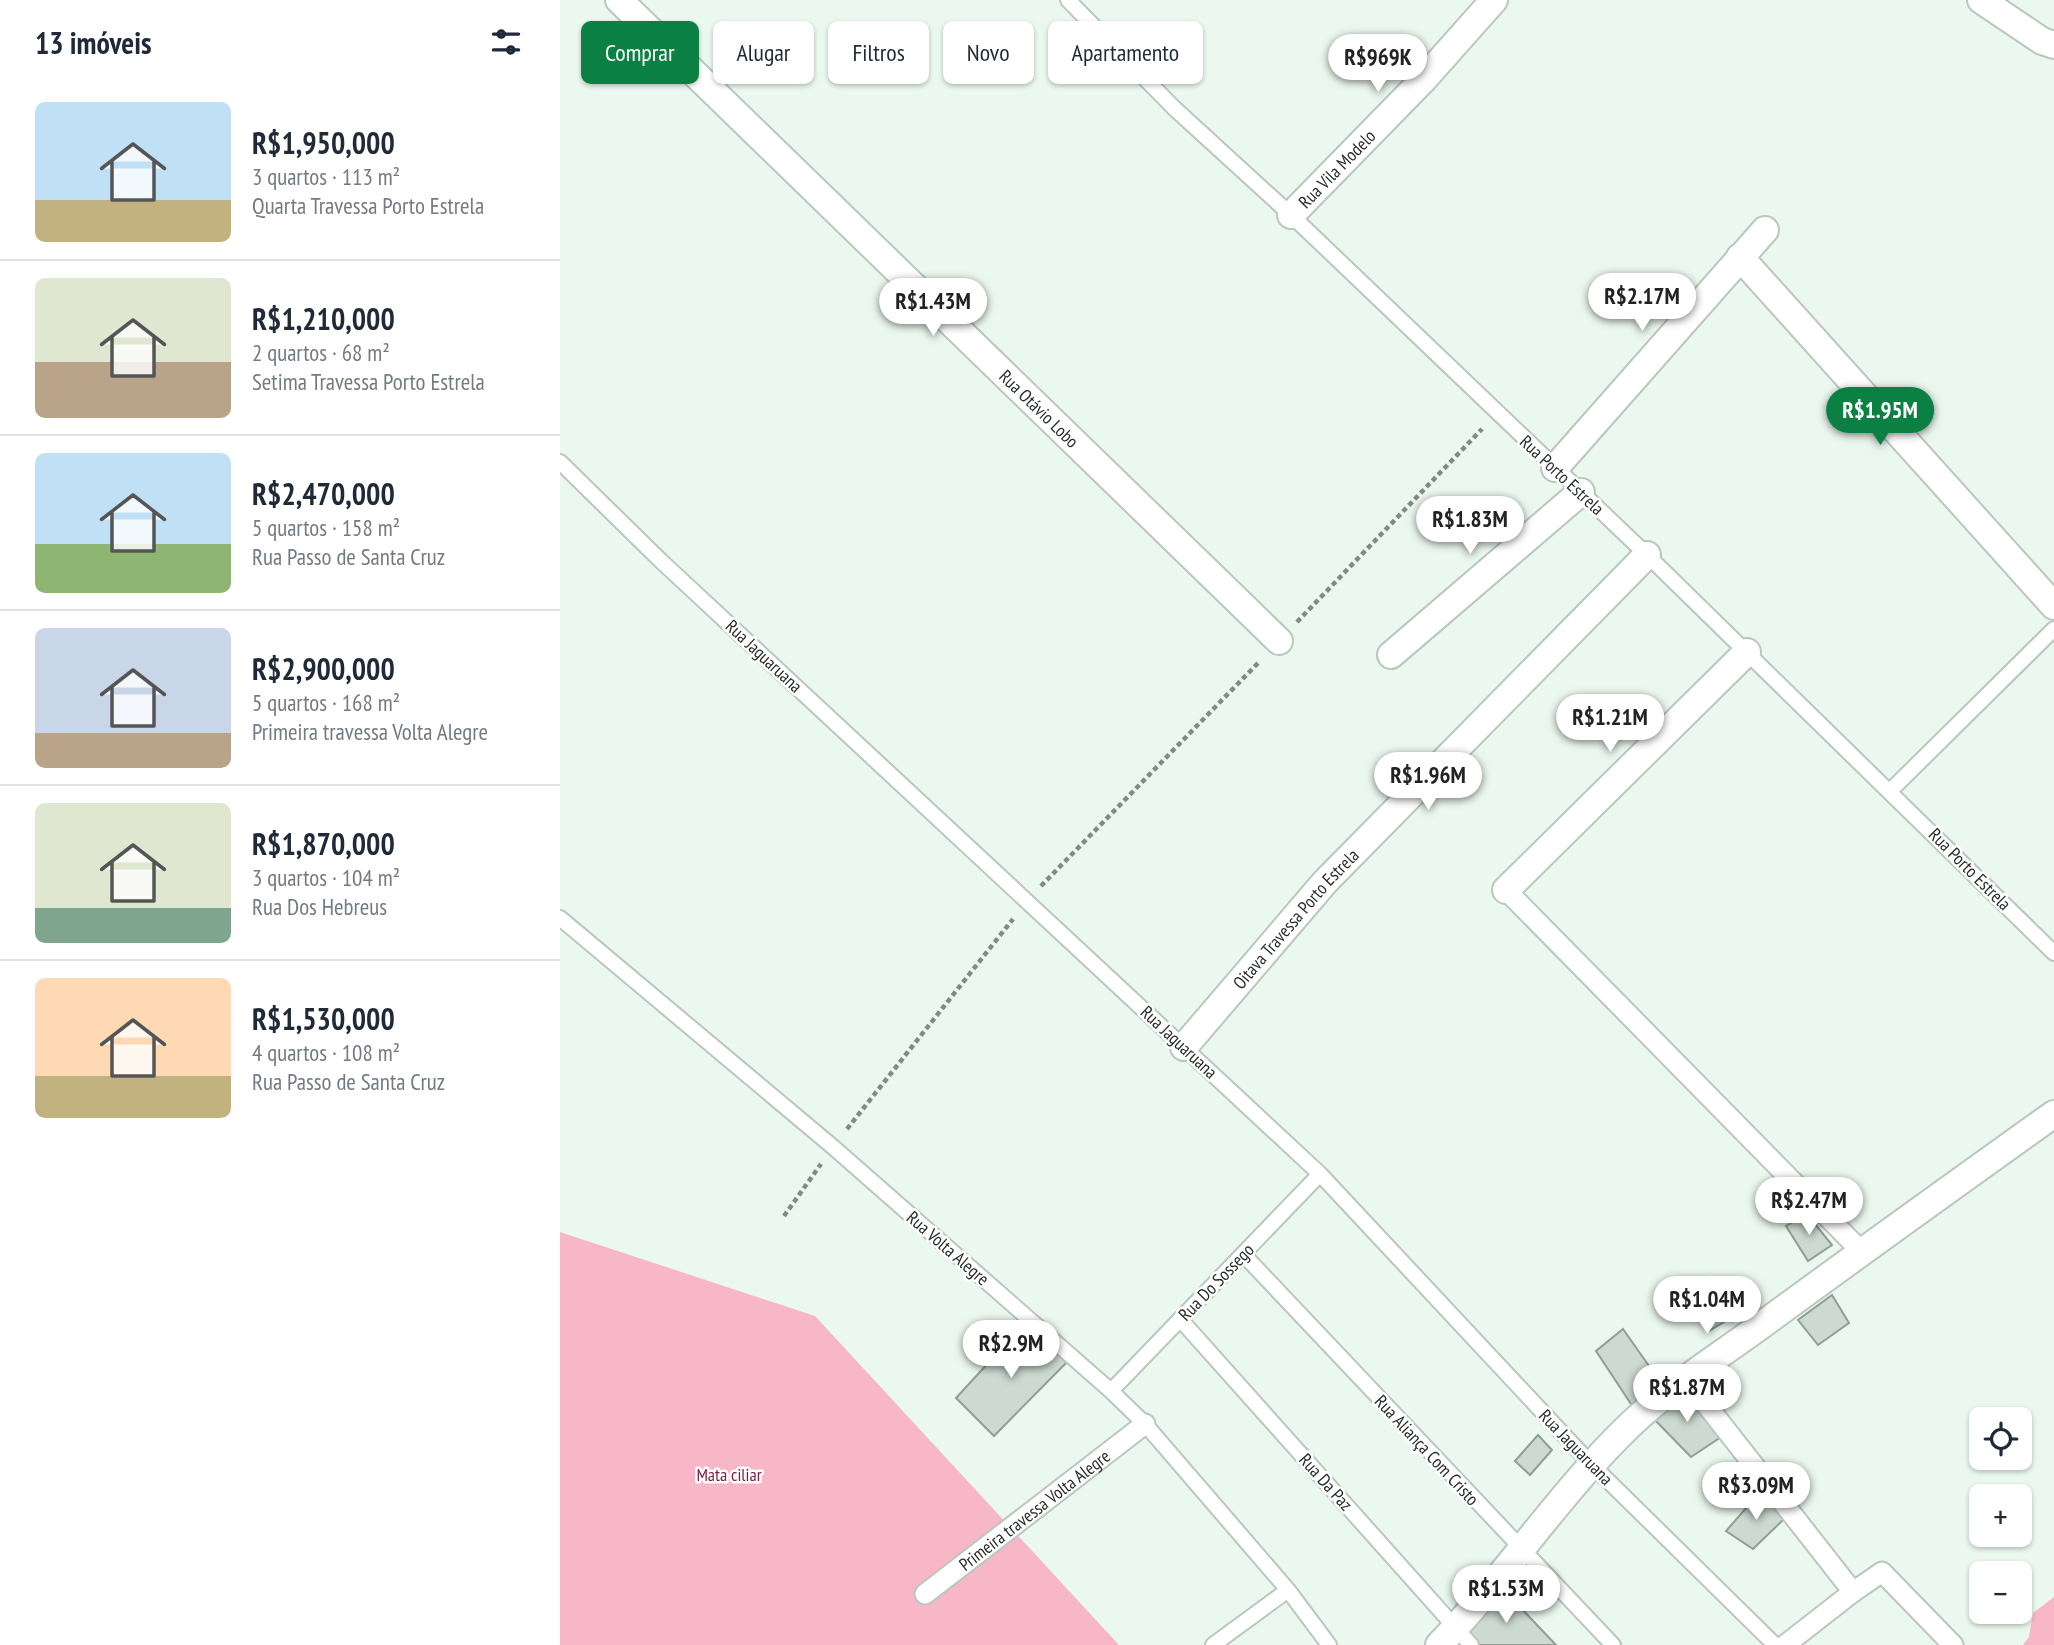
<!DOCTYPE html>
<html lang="pt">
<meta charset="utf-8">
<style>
body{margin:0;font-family:"PT Sans Narrow",sans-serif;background:#f2f2f3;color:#1f2937;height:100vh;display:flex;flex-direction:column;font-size:26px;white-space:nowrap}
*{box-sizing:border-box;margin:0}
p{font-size:23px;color:#747a83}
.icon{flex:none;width:38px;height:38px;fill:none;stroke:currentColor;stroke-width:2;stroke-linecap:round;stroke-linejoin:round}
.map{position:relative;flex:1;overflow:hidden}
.sheet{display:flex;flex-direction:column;background:#fff;width:560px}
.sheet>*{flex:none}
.guide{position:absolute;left:21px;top:21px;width:665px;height:63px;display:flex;gap:14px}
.fabs{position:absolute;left:1409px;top:1407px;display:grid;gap:14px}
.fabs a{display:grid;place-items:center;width:63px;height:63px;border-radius:10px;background:#fff;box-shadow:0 2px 5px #0004;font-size:35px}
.price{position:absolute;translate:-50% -60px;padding:0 16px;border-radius:24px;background:#fff;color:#222;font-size:23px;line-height:46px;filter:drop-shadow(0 2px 4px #0008)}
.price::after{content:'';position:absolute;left:50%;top:42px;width:21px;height:16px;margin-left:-10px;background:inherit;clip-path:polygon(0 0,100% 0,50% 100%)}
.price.active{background:#0b8043;color:#fff}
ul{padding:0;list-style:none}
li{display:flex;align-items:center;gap:21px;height:175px;padding:0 35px}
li+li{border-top:2px solid #e0e1e3}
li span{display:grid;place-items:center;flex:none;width:196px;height:140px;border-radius:10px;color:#555}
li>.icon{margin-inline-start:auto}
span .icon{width:84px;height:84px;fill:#fffc;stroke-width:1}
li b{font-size:30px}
h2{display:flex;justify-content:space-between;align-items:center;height:84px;padding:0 35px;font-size:30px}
.chip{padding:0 24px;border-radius:10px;background:#fff;box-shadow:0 2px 5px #0004;font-size:24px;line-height:63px}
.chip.active{background:#0b8043;color:#fff}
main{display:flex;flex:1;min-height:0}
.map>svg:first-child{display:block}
</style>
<main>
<section class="sheet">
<h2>13 imóveis<svg class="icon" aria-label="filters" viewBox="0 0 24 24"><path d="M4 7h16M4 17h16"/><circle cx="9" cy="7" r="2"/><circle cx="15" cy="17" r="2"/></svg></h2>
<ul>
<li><span style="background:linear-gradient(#bfe0f5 70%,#c2b280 0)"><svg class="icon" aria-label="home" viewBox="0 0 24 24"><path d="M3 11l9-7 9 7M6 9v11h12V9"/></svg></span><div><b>R$1,950,000</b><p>3 quartos · 113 m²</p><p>Quarta Travessa Porto Estrela</p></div></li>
<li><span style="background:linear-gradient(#dfe7d0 60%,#b9a48a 0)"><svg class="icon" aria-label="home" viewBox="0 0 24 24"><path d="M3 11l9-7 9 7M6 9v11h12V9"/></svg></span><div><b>R$1,210,000</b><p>2 quartos · 68 m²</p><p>Setima Travessa Porto Estrela</p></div></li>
<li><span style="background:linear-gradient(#bfe0f5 65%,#8fb573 0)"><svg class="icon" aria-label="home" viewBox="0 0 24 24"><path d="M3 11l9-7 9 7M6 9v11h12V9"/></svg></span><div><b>R$2,470,000</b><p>5 quartos · 158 m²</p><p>Rua Passo de Santa Cruz</p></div></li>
<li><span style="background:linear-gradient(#c9d6e8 75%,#b9a48a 0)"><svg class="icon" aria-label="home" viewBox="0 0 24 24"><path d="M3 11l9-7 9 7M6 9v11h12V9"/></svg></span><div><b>R$2,900,000</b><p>5 quartos · 168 m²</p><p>Primeira travessa Volta Alegre</p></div></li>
<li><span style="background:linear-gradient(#dfe7d0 75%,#7fa58c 0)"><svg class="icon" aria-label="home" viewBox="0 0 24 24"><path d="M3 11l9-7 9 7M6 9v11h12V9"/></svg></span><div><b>R$1,870,000</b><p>3 quartos · 104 m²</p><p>Rua Dos Hebreus</p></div></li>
<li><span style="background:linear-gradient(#ffd9b3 70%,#c2b280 0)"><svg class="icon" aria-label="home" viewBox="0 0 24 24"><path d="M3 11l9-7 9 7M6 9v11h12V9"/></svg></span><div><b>R$1,530,000</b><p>4 quartos · 108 m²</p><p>Rua Passo de Santa Cruz</p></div></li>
</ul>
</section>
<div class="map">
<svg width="1494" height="1645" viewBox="0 0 1494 1645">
<rect width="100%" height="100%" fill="#ebf8ef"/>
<path fill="#f8b7c7" d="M0,1232L255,1316L559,1645H0Z
M1494,1597V1645H1463L1469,1637L1473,1613Z"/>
<path fill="#ccdad1" stroke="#919d95" stroke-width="2" d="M1247,1214L1272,1245L1248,1261L1226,1226Z
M1144,1277L1174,1316L1149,1331L1122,1293Z
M1272,1295L1289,1323L1258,1345L1238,1320Z
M464,1324L507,1362L434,1436L396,1398Z
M1063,1329L1101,1383L1073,1407L1036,1351Z
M1126,1390L1161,1437L1131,1457L1092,1417Z
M978,1435L992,1450L970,1475L955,1461Z
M1200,1492L1224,1519L1193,1549L1166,1531Z
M941,1587L996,1645H918L905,1629Z"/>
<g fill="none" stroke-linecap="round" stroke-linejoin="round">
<g stroke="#bac7bf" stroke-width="18">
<path id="service" d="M508,0L614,108L731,215L1087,555L1494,953
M0,462L101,561L760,1174L1031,1464L1215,1645
M1330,791L1494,629
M0,918L273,1147L551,1391L585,1424L728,1590L769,1645
M683,1254L1053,1645
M620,1319L911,1645
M551,1391L760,1174
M653,1645L728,1590"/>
</g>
<g stroke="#bac7bf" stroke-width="23">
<g id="pedestrian">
<path d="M946,890L1302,1252"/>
<path d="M1127,1380L1293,1592L1322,1572L1393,1645"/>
<path id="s1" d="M365,1594L585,1424"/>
<path d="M1225,1645L1293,1592"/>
</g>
</g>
<g stroke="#bac7bf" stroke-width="30">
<g id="minor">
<path id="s2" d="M59,0L719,641"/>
<path d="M1421,0L1482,41L1494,45"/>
<path id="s3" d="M731,215L862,81L934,0"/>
<path d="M1180,257L1494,606"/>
<path d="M995,468L1205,230"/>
<path d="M831,655L1021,492"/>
<path d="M946,890L1187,652"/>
<path id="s4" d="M624,1047L765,882L1087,555"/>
<path d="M879,1645C947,1575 1000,1492 1070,1425C1111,1386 1164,1353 1210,1319C1304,1250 1399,1182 1494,1114"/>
</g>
</g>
<path stroke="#828a84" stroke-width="4.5" stroke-dasharray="5 3.5" stroke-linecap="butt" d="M737,622L922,429
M481,886L700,661
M287,1129L453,919
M224,1216L261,1164"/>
<use href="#service" stroke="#fff" stroke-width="14"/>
<use href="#pedestrian" stroke="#fff" stroke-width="19"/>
<use href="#minor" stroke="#fff" stroke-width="26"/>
</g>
<g text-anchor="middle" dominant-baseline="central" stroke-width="5" stroke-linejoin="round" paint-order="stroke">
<g font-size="18" fill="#282d29" stroke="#fff">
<text stroke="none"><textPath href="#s3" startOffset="65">Rua Vila Modelo</textPath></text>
<text stroke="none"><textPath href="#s2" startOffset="586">Rua Otávio Lobo</textPath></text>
<text transform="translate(1002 475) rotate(43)">Rua Porto Estrela</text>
<text transform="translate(204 656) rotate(43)">Rua Jaguaruana</text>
<text transform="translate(1410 869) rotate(45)">Rua Porto Estrela</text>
<text stroke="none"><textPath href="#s4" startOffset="170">Oitava Travessa Porto Estrela</textPath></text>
<text transform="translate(619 1042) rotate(43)">Rua Jaguaruana</text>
<text transform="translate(388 1248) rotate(41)">Rua Volta Alegre</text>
<text transform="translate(656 1282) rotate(-46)">Rua Do Sossego</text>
<text transform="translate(1016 1447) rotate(46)">Rua Jaguaruana</text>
<text transform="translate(867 1450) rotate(47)">Rua Aliança Com Cristo</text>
<text transform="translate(766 1482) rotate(48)">Rua Da Paz</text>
<text stroke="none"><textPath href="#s1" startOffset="138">Primeira travessa Volta Alegre</textPath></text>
</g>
<g font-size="18" fill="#7b1c3f" stroke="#fff">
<text x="169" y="1474">Mata ciliar</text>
</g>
</g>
</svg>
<div class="fabs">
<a><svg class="icon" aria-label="locate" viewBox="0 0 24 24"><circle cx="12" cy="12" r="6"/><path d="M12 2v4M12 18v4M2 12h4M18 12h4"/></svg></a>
<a>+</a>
<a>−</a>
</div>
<b class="price" style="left:818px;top:94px">R$969K</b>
<b class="price" style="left:1082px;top:333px">R$2.17M</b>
<b class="price" style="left:373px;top:338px">R$1.43M</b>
<b class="price active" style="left:1320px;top:447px">R$1.95M</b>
<b class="price" style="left:910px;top:556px">R$1.83M</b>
<b class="price" style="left:1050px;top:754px">R$1.21M</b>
<b class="price" style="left:868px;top:812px">R$1.96M</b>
<b class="price" style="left:1249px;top:1237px">R$2.47M</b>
<b class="price" style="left:1147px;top:1336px">R$1.04M</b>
<b class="price" style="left:451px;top:1380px">R$2.9M</b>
<b class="price" style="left:1127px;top:1424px">R$1.87M</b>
<b class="price" style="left:1196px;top:1522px">R$3.09M</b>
<b class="price" style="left:946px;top:1625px">R$1.53M</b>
<div class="guide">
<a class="chip active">Comprar</a>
<a class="chip">Alugar</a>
<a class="chip">Filtros</a>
<a class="chip">Novo</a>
<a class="chip">Apartamento</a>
</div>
</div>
</main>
